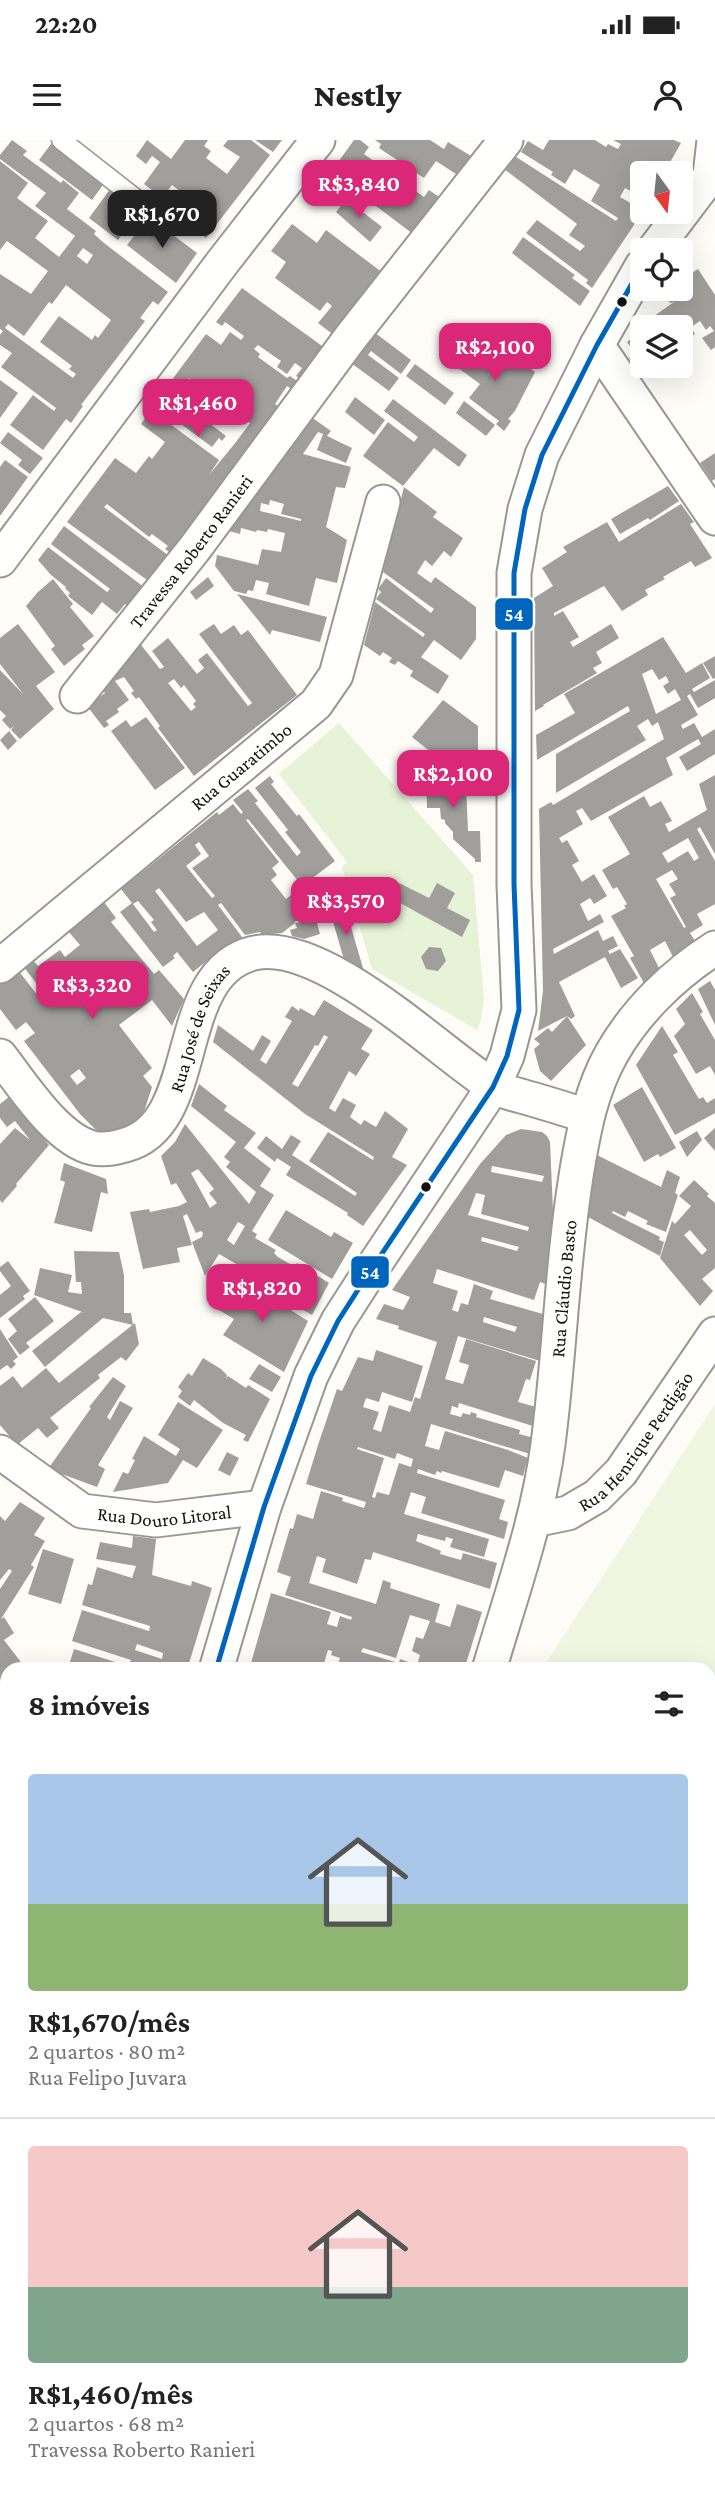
<!DOCTYPE html>
<html lang="pt">
<meta charset="utf-8">
<style>
body{margin:0;font-family:"Crimson Pro",serif;background:#f2f2f2;color:#222;height:100vh;display:flex;flex-direction:column;font-size:26px;white-space:nowrap}
*{box-sizing:border-box;margin:0}
p{font-size:23px;color:#767676}
.icon{flex:none;width:38px;height:38px;fill:none;stroke:currentColor;stroke-width:2;stroke-linecap:round;stroke-linejoin:round}
.map{position:relative;flex:1;overflow:hidden}
.sheet{position:absolute;left:0px;top:1522px;width:716px;height:842px;display:flex;flex-direction:column;background:#fff;border-radius:21px 21px 0 0;box-shadow:0 7px 28px #0002}
.sheet>*{flex:none}
.needle{width:46px;rotate:165deg}
.tools{position:absolute;left:630px;top:21px;display:grid;gap:14px}
.tools a{display:grid;place-items:center;width:63px;height:63px;border-radius:7px;background:#fff;box-shadow:0 7px 28px #0002;font-size:35px}
.price{position:absolute;translate:-50% -60px;padding:0 16px;border-radius:14px;background:#db2777;color:#fff;font-size:23px;line-height:46px;filter:drop-shadow(0 2px 4px #0008)}
.price::after{content:'';position:absolute;left:50%;top:42px;width:21px;height:16px;margin-left:-10px;background:inherit;clip-path:polygon(0 0,100% 0,50% 100%)}
.price.selected{background:#222;color:#fff}
ul{padding:0;list-style:none}
li{display:grid;align-content:center;gap:14px;height:371px;padding:0 28px}
li+li{border-top:2px solid #e0e0e0}
li span{display:grid;place-items:center;height:217px;border-radius:7px;color:#555}
li>.icon{margin-inline-start:auto}
span .icon{width:126px;height:126px;fill:#fffc;stroke-width:1}
li b{font-size:30px}
h2{display:flex;justify-content:space-between;align-items:center;height:84px;padding:0 28px;font-size:30px}
.status{display:flex;justify-content:space-between;align-items:center;height:49px;padding:0 35px;background:#fff;direction:ltr}
.status svg{height:19px;fill:currentColor}
header{display:flex;justify-content:space-between;align-items:center;height:91px;padding:0 28px;background:#fff;font-size:32px;font-weight:800}
.map>svg:first-child{display:block}
</style>
<div class="status"><b>22:20</b><svg viewBox="0 0 49 12"><path d="M0 12V9h3v3zM5 12V6h3v6zM10 12V3h3v9zM15 12V0h3v12zM26 1h20v11H26zM47 4h2v5h-2z"/></svg></div>
<header><svg class="icon" aria-label="menu" viewBox="0 0 24 24"><path d="M4 6h16M4 12h16M4 18h16"/></svg>Nestly<svg class="icon" aria-label="person" viewBox="0 0 24 24"><circle cx="12" cy="8" r="4"/><path d="M4 21q1-7 8-7t8 7"/></svg></header>
<div class="map">
<svg width="715" height="2363" viewBox="0 0 715 2363">
<rect width="100%" height="100%" fill="#fdfcf7"/>
<path fill="#e7f3d7" d="M339,583L473,735L484,859L481,880L477,890L372,829L342,727L347,722L279,634Z"/>
<path fill="#f0f6e1" d="M715,1264V1615L709,1631V1530L542,1529Z"/>
<path fill="#a19f9c" fill-rule="evenodd" d="M12,0L27,11L23,15L61,43L63,40L79,53L67,69L96,91L94,94L104,103L168,152L158,165L153,161L140,178L145,181L81,265L83,266L71,283L66,279L43,310L10,285L33,255L54,271L56,268L1,227L12,213L0,205V195L3,191L0,189V134L31,154L48,131L7,101L0,110V21L28,43L17,58L48,81L35,98L59,117L75,96L35,66L46,53L0,19V15ZM83,108L93,115L87,124L77,116ZM66,145L111,180L98,198L95,195L92,200L59,176L40,202L72,226L69,229L76,234L73,238L5,188L8,184L24,196L49,162L52,164Z
M147,0L171,19L185,0H208L204,6L211,11L206,18L227,34L240,17L223,6L228,0H251L270,15L206,98L183,80L196,63L172,45L162,58L144,44L160,22L152,16L146,24L136,16Z
M255,0H282L273,12Z
M354,0H360L369,7L364,14L424,57L429,50L445,61L417,97L331,32Z
M375,0H430L444,9L448,2L476,19L462,38L436,21L424,38L379,8L381,4Z
M549,0H595L606,7L608,4L618,9L621,4L613,0H674L681,3L664,33H642V73L592,148L586,143L588,140L526,93L537,80L580,111L585,106L569,95L577,84L504,29L513,15L616,81L618,78L591,61L600,45L574,29L565,44L551,35L553,32L521,12L528,1L543,10ZM625,48L638,55L634,65L620,57Z
M51,4L103,45L92,60L39,20Z
M111,48L141,70L118,100L89,78Z
M346,59L382,87L370,102L336,72Z
M149,77L197,113L176,143L127,105Z
M292,84L317,103L326,90L387,136L339,199L318,183L332,166L327,162L320,171L275,138L286,122L271,111Z
M523,97L575,135L572,138L590,151L580,166L512,113Z
M698,129L715,155V207L711,210L702,198L714,191L710,186L706,190L700,181L691,187L695,194L681,204V187H642V226H654L641,235L629,218L635,213L627,202L640,192L637,188L674,162L670,163L662,152L666,149H681L682,130L687,136Z
M242,148L329,211L305,243L296,236L302,228L295,223L287,234L277,227L281,221L258,205L254,209L260,214L258,217L287,238L290,236L304,246L298,254L287,246L275,264L285,271L175,416L165,409L168,406L152,394L149,397L107,364L104,367L173,419L154,445L67,382L115,318L136,333L149,316L152,319L165,302L141,284L151,270L219,320L209,335L236,302L250,283L189,238L175,257L226,296L222,301L219,298L212,307L177,281L180,277L157,260L206,194L221,205L230,192L241,200L244,196L225,182L222,186L216,182Z
M477,188L502,207L490,223L465,203Z
M370,189L411,220L401,234L371,211L368,215L399,238L389,251L347,220Z
M458,204L492,230L486,239L492,231L495,233L508,212L535,232L515,271L508,279L511,281L504,291L496,284L499,281L469,258L480,244L446,219Z
M415,224L454,253L445,265L406,236Z
M0,240L18,253L0,278Z
M355,257L385,280L374,295L345,272Z
M393,259L467,315L459,327L434,308L403,346L363,316L388,282L414,302L418,297L384,271Z
M464,261L495,285L486,296L456,273Z
M307,274L331,291L327,296L352,308L346,323L317,310L323,294L318,292L303,314L351,327L345,348L336,347L326,387L347,400L337,443L316,438L309,466L266,454L269,443L256,440L253,451L248,450L246,454L234,451L215,426L217,415L258,425L262,409L281,412L285,393L268,389L267,392L257,390L256,392L241,388L240,394L222,389ZM270,360L284,364L281,374L301,379V381L260,371L261,363L269,365Z
M8,292L43,318L30,334L18,325L22,320L0,303Z
M715,313V339L712,341L700,323Z
M5,320L28,337L0,376V327Z
M668,346L679,361L650,380L648,378L620,394L611,379Z
M404,347L437,372L433,377L463,398L451,417L444,411L432,426L425,420L417,433L431,443L435,437L476,467V499L461,520L434,500L421,517L449,536L438,554L410,536L413,531L398,521L395,525L389,522L392,518L383,512L380,516L364,505L375,462L423,497L425,494L376,459L381,452L378,449L386,438L431,473L434,469L383,432Z
M681,364L694,382L690,384L712,418L695,427L691,421L663,437L665,439L645,450L648,455L622,471L604,446L554,473V476L563,471L579,497L570,502L573,507L611,484L619,498L596,512L602,523L593,528L597,533L543,565L544,566L535,571L534,458L553,446L542,428L567,412L563,407L607,382L619,402Z
M64,386L149,451L134,471L125,464L117,474L102,462L92,475L68,456L70,453L65,448L66,447L51,435L38,420L48,407L107,452L110,449L51,404Z
M208,437L214,446L196,460L190,452Z
M53,439L73,464L70,467L94,496L82,505L85,509L64,526L51,509L55,506L26,466L38,452Z
M237,454L327,477L320,502L272,490L270,495Z
M18,484L55,532L36,546L54,569L20,599L11,590L14,586L10,589L2,580L6,576L0,570V530L24,555L0,524V498Z
M214,484L221,494L234,485L241,495L248,490L297,555L194,636L158,588L160,586L139,557L136,559L131,553L134,551L124,537L115,541L129,560L117,569L119,572L106,581L109,585L104,588L87,566L105,553L101,548L138,501L160,529L164,527L152,511L168,498L197,534L204,528L198,520L207,513L248,566L252,563L199,494ZM174,539L181,548L184,545L196,561L193,564L196,567L191,571L168,543Z
M663,497L686,533L702,523L710,538L692,549L694,552L715,540V558L698,568L690,554L687,556L698,575L681,585L683,589L694,583L702,597L715,589V614L687,631L679,617L701,604L698,599L666,618L673,635L591,681L582,668L576,671L583,684L559,698L562,703L567,700L579,721L572,725L582,742L594,734L607,756L594,764L590,758L580,764L588,781L600,774L604,782L553,809L554,814L598,790L603,801L613,796L618,806L608,811L610,814L620,809L638,838L621,848L605,817L559,842L575,876L571,879L567,876L586,905L551,941L540,931L534,909L540,904L534,899L548,888L552,892L567,876L538,891L543,851L539,669L551,662L553,665L664,599L658,582L652,586L648,579L637,586L646,600L556,653V614L630,571L628,566L537,620L536,595L575,573L564,554ZM652,529L659,540L666,536L669,542L663,546L668,554L675,549L681,560L656,574L642,534Z
M715,516V538L713,539L703,523Z
M443,560L478,586V650L412,597Z
M146,577L185,628L155,650L111,591L126,580L131,587Z
M9,591L17,601L8,610L0,600Z
M439,631L456,636L457,645H466L468,691H480L481,722H475V719L453,699V692L445,683V680L441,679L440,668H427L426,634L439,633Z
M715,635V714L700,687L697,689L715,721V764L697,774L703,785L690,793L695,801L673,817L665,801L650,810L660,830L645,845L630,818L634,816L611,776L626,768L624,766L627,764L617,747L613,749L602,730L630,714L608,677L644,656L650,667L661,661L672,681L665,684L669,692L707,670L699,644ZM688,698L699,718L694,721L688,711L668,723L662,713ZM672,730L678,739L669,744L676,755L670,758L686,787L684,788L656,739Z
M270,636L274,642L271,644L279,654L297,676L299,674L335,721L302,746L315,774L294,782L295,783L282,793L262,795L260,792L245,795L221,763L218,765L242,797L210,822L208,820L193,832L177,812L173,816L175,818L163,827L120,772L132,763L121,749L217,672L219,675L233,664L241,674L243,672L233,660L248,649L258,661L255,663L297,716L301,712L285,692L288,690L255,648ZM248,679L302,746L286,759L271,740L277,735L272,728L279,722L246,680ZM199,702L209,716L192,728L215,756L212,758L186,726L201,714L195,705ZM159,748L186,782L204,772L218,790L197,806L155,751ZM138,761L154,780L151,782L157,790L154,792L133,764Z
M399,743L429,758L437,743L455,753L447,768L470,780L462,797L391,758Z
M104,762L116,778L111,782L154,834L159,830L184,859L172,886L152,860L119,885L152,928L143,936L152,947L142,978L133,989L104,994L95,989L80,974L24,901L35,893L26,882L16,890L0,869V843L18,830L38,856L43,852L23,826L32,819L38,826L60,810L65,817L80,805L68,791ZM103,828L125,856L119,851L102,864L85,842ZM79,929L86,938L77,945L70,936Z
M344,763L365,835L345,823L329,768Z
M316,779L320,794L304,799L292,796L290,790L297,788L295,783Z
M429,807L441,808L446,821L438,831L426,829L421,817Z
M710,841L715,850V885L698,849Z
M692,853L703,872L700,874L715,900V935L710,926L696,934L674,896L685,884L676,869Z
M324,860L373,890L361,909L370,914L356,936L349,931L329,968L335,972L343,958L356,965L350,977L361,985L364,980L376,987L385,971L408,989L392,1017L407,1025L363,1086L347,1075L348,1073L286,1035L291,1027L277,1018L275,1022L257,1008L266,996L282,1009L291,995L301,1001L292,1015L355,1056L357,1053L309,1021L328,992L373,1020L374,1017L305,974L213,902L218,885L253,911L262,895L271,901L260,920L266,924L292,881L285,877L292,866L299,871L300,868L314,876ZM324,895L328,897L298,947L292,944L315,905L318,906Z
M662,886L678,912L673,915L699,959L703,957L707,963L715,958V973L675,995L636,925Z
M199,944L227,966L224,970L256,993L244,1008L271,1029L260,1046L274,1055L252,1091L257,1094L255,1098L276,1110L274,1113L278,1117L295,1127L297,1123L329,1143L312,1175L257,1143L261,1136L251,1130L250,1132L219,1114L205,1136L192,1102L202,1097L203,1093L201,1091L196,1093L187,1074L183,1076L192,1105L177,1108L180,1122L143,1129L130,1072L149,1069L150,1072L179,1066L187,1062L176,1043L171,1045L161,1016L175,1002L185,984L249,1064L256,1052L226,1027L230,1022L224,1017L236,1002L191,966ZM198,1029L214,1049L209,1053L217,1063L210,1068L191,1033ZM238,1082L245,1086L234,1105L227,1100Z
M642,947L676,1008L660,1017L658,1014L644,1022L613,965Z
M10,956L49,1005L16,1044L17,1046L2,1063L0,1060V1004L15,988L30,1000L15,981L7,987L0,978V964Z
M715,988V1011L704,998Z
M521,989L542,992L547,996L550,1002L553,1071L549,1145L540,1142L534,1160L437,1129L433,1143L458,1151L452,1170L458,1172L461,1163L468,1165L474,1144L493,1151L490,1159L550,1176V1224L458,1196L445,1239L463,1244L469,1225L459,1222L466,1199L536,1221L530,1240L526,1239L518,1262L540,1268L536,1287L459,1263L458,1268L452,1266L450,1274L461,1277L463,1273L470,1275L471,1272L477,1274L476,1277L520,1290L519,1294L534,1298L530,1314L431,1284L425,1306L439,1310L445,1291L508,1310L528,1318L523,1336L505,1330L499,1348L442,1331L441,1333L437,1331L435,1335L418,1329L417,1333L505,1360L499,1379L508,1382L504,1399L421,1373L426,1357L411,1352L404,1374L489,1399L484,1417L450,1407L453,1399L446,1397L445,1401L418,1394L416,1401L441,1411L440,1414L461,1420L463,1413L497,1423L490,1449L373,1412L371,1420L365,1419L357,1444L322,1432L326,1419L317,1416L309,1443L376,1464L383,1440L391,1443L390,1448L440,1464L435,1482L450,1487L457,1464L482,1472L464,1530H430L420,1526L419,1530H336L340,1518L331,1515L332,1511L328,1510L322,1530H293L278,1525L277,1530H249L271,1453L331,1472L327,1484L337,1487L340,1476L351,1480L352,1477L285,1455L291,1437L277,1432L290,1388L293,1389L297,1374L313,1379L321,1351L343,1358L342,1361L364,1368L366,1362L306,1344L319,1302L337,1249L342,1251L358,1217L373,1221L376,1210L423,1226L412,1262L382,1252L379,1262L366,1258L363,1267L379,1272L373,1289L381,1292L389,1265L410,1272L415,1257L420,1259L437,1202L398,1189L399,1186L376,1179L384,1164L403,1170L410,1157L392,1150L480,1024L506,995ZM492,1026L544,1036L542,1042L491,1032ZM476,1053L485,1055L481,1074L529,1087L528,1091L468,1075ZM482,1097L519,1107L517,1111L481,1101ZM484,1177L517,1187L515,1192L483,1182ZM358,1307L395,1319L397,1313L413,1319L411,1327L399,1323L389,1355L377,1352L375,1358L372,1357L384,1318L357,1309ZM410,1475L430,1481L423,1499L416,1497L412,1511L420,1515L417,1525L400,1519L399,1523L361,1512L363,1508L396,1518Z
M697,991L702,1000L687,1017L679,1002Z
M595,1014L661,1047L667,1030L680,1037L675,1053L678,1055L666,1092L646,1084L648,1081L628,1071L625,1077L613,1071L612,1073L660,1097L659,1100L664,1102L660,1116L588,1077Z
M64,1023L106,1039L108,1054L101,1052L92,1092L54,1083L65,1042L60,1040Z
M694,1040L709,1054L707,1056L715,1063V1128L702,1139L713,1151L700,1166L660,1118L672,1081L675,1084L691,1066L679,1056ZM690,1090L707,1110L702,1115L684,1095Z
M286,1070L331,1097L334,1092L353,1103L332,1139L268,1100Z
M74,1111L119,1112L124,1135V1173H131L133,1185L103,1178L45,1227L32,1211L81,1172L85,1173L34,1155L40,1128L72,1135L68,1152L82,1154L81,1142H76Z
M8,1121L30,1151L23,1156L25,1159L0,1178V1155L11,1146L0,1131V1127Z
M238,1137L308,1181L284,1232L223,1195L234,1179L219,1170Z
M35,1157L54,1181L26,1203L30,1207L20,1215L8,1199L17,1191L8,1179Z
M135,1183L139,1204L126,1221L121,1217L98,1235L100,1238L50,1278L59,1288L47,1298L38,1288L17,1305L0,1285V1246L13,1236L22,1248L46,1228L59,1243Z
M0,1189L18,1217L13,1221L16,1224L11,1229L7,1225L0,1230Z
M203,1218L221,1229L227,1235L226,1239L228,1236L246,1248L248,1245L270,1259L248,1302L243,1300L246,1295L223,1283L194,1260L190,1266L178,1257L182,1251L178,1247L188,1233L192,1236Z
M259,1224L281,1237L272,1252L249,1239Z
M113,1237L126,1246L107,1277L110,1280L120,1261L133,1268L98,1325L105,1329L97,1347L48,1329L91,1268L89,1267Z
M178,1262L223,1290L197,1328L183,1320L168,1343L113,1352L123,1332L128,1334L135,1320L132,1319L144,1296L176,1316L180,1309L158,1295Z
M227,1312L239,1318L230,1336L218,1330Z
M20,1362L45,1378L34,1395L45,1401L31,1425L34,1427L1,1479L4,1477L14,1493L4,1500L27,1530H7V1545L5,1546L0,1540V1449L12,1431L9,1429L0,1440V1376L5,1381Z
M133,1396L156,1399L152,1435L191,1446L192,1441L212,1448L187,1530L68,1528L74,1509L128,1526L131,1520L72,1501L82,1470L149,1491L150,1486L82,1465L88,1444L92,1445L97,1427L132,1438L136,1426L96,1419L100,1402L132,1408ZM137,1504L163,1513L162,1519L135,1510Z
M43,1409L74,1419L61,1464L28,1454Z
M0,1554L7,1562V1597L1,1602L7,1609V1618L0,1623Z
M0,1629L7,1638V1702L5,1704L0,1698Z
M715,1754V1840L712,1839L710,1843L715,1845V1926L709,1924V1771Z
M4,1771L7,1775V1811L0,1817V1774Z
M709,1953L715,1955V2059L709,2057V1997L712,1995H709Z
M0,1958L7,1966V2017L0,2011Z
M0,2023L7,2030V2079L0,2070Z
M709,2061L715,2063V2113L709,2112Z
M0,2079L7,2089V2106L0,2112Z
M710,2135L715,2136V2173L709,2172Z
M714,2192L715,2229L709,2230V2214Z
M7,2211V2342L0,2343V2212Z
M709,2298L715,2301L713,2337L709,2335Z
M715,2345V2363H663L662,2357H709V2346Z
M603,2357H647L638,2363H601Z"/>
<g fill="none" stroke-linecap="round" stroke-linejoin="round">
<g stroke="#979795" stroke-width="21">
<path id="lane" d="M61,0L148,68"/>
</g>
<g stroke="#979795" stroke-width="37">
<g id="street">
<path d="M710,36L714,0"/>
<path d="M654,110L710,36L715,34"/>
<path d="M597,205L715,378"/>
<path d="M0,420L222,123L318,0"/>
<path id="s1" d="M77,556L195,408L351,197L506,0"/>
<path id="s2" d="M0,826L316,564L336,535L383,362"/>
<path id="s3" d="M0,916C22,944 57,1000 93,1008C103,1010 115,1008 125,1005C205,984 169,833 254,813C322,798 436,909 491,945C499,951 511,953 521,956C543,962 565,969 587,976"/>
<path id="s4" d="M0,1312L82,1371L156,1380L264,1367"/>
<path id="s5" d="M534,1380L568,1373L597,1356L621,1332L715,1194"/>
<path d="M216,1530L264,1367L311,1236L338,1181L363,1142L493,947L507,916L519,870L514,744V433L525,369L542,315L597,205L642,126"/>
<path id="s6" d="M489,1530C511,1455 538,1381 548,1304C560,1213 562,1121 577,1030C584,989 591,950 612,913C636,871 674,834 715,808"/>
<path d="M709,1716L715,1696"/>
<path d="M0,1748L7,1757"/>
<path d="M0,1875L7,1869"/>
<path d="M0,2144L7,2140"/>
<path d="M709,2268L715,2272"/>
</g>
</g>
<use href="#lane" stroke="#fffffe" stroke-width="18"/>
<use href="#street" stroke="#fffffe" stroke-width="33"/>
<g stroke="#fff" stroke-width="10">
<path id="bus-1" d="M216,1530L264,1367L311,1236L338,1181L363,1142L493,947L507,916L519,870L514,744V433L525,369L542,315L597,205L642,126"/>
</g>
<use href="#bus-1" stroke="#0065bd" stroke-width="5"/>
</g>
<g fill="#111" stroke="#fff" stroke-width="2.5">
<circle cx="622" cy="162" r="6"/>
<circle cx="426" cy="1047" r="6"/>
</g>
<g text-anchor="middle" dominant-baseline="central" stroke-width="7" stroke-linejoin="round" paint-order="stroke">
<g font-size="19" fill="#111" stroke="#fff">
<text stroke="none"><textPath href="#s1" startOffset="184">Travessa Roberto Ranieri</textPath></text>
<text stroke="none"><textPath href="#s2" startOffset="313">Rua Guaratimbo</textPath></text>
<text stroke="none"><textPath href="#s3" startOffset="310">Rua José de Seixas</textPath></text>
<text stroke="none"><textPath href="#s6" startOffset="390">Rua Cláudio Basto</textPath></text>
<text stroke="none"><textPath href="#s5" startOffset="135">Rua Henrique Perdigão</textPath></text>
<text stroke="none"><textPath href="#s4" startOffset="184">Rua Douro Litoral</textPath></text>
</g>
</g>
<g stroke="#fff" stroke-width="2.5">
<rect x="494" y="457" width="40" height="34" rx="7" fill="#0065bd"/>
<rect x="350" y="1115" width="40" height="34" rx="7" fill="#0065bd"/>
</g>
<g font-size="19" text-anchor="middle" font-weight="bold" fill="#fff">
<text x="514" y="481">54</text>
<text x="370" y="1139">54</text>
</g>
</svg>
<div class="tools">
<a><svg class="needle" viewBox="-14 -14 28 28"><path d="M0-13l5 13h-10z" fill="#e53935"/><path d="M0 13l5-13h-10z" fill="#767676"/></svg></a>
<a><svg class="icon" aria-label="locate" viewBox="0 0 24 24"><circle cx="12" cy="12" r="6"/><path d="M12 2v4M12 18v4M2 12h4M18 12h4"/></svg></a>
<a><svg class="icon" aria-label="layers" viewBox="0 0 24 24"><path d="M12 4l9 5-9 5-9-5zM3 14l9 5 9-5"/></svg></a>
</div>
<b class="price" style="left:359px;top:80px">R$3,840</b>
<b class="price selected" style="left:162px;top:110px">R$1,670</b>
<b class="price" style="left:495px;top:243px">R$2,100</b>
<b class="price" style="left:198px;top:299px">R$1,460</b>
<b class="price" style="left:453px;top:670px">R$2,100</b>
<b class="price" style="left:346px;top:797px">R$3,570</b>
<b class="price" style="left:92px;top:881px">R$3,320</b>
<b class="price" style="left:262px;top:1184px">R$1,820</b>
<section class="sheet">
<h2>8 imóveis<svg class="icon" aria-label="filters" viewBox="0 0 24 24"><path d="M4 7h16M4 17h16"/><circle cx="9" cy="7" r="2"/><circle cx="15" cy="17" r="2"/></svg></h2>
<ul>
<li><span style="background:linear-gradient(#a9c7e8 60%,#8fb573 0)"><svg class="icon" aria-label="home" viewBox="0 0 24 24"><path d="M3 11l9-7 9 7M6 9v11h12V9"/></svg></span><div><b>R$1,670/mês</b><p>2 quartos · 80 m²</p><p>Rua Felipo Juvara</p></div></li>
<li><span style="background:linear-gradient(#f6c9c9 65%,#7fa58c 0)"><svg class="icon" aria-label="home" viewBox="0 0 24 24"><path d="M3 11l9-7 9 7M6 9v11h12V9"/></svg></span><div><b>R$1,460/mês</b><p>2 quartos · 68 m²</p><p>Travessa Roberto Ranieri</p></div></li>
</ul>
</section>
</div>
